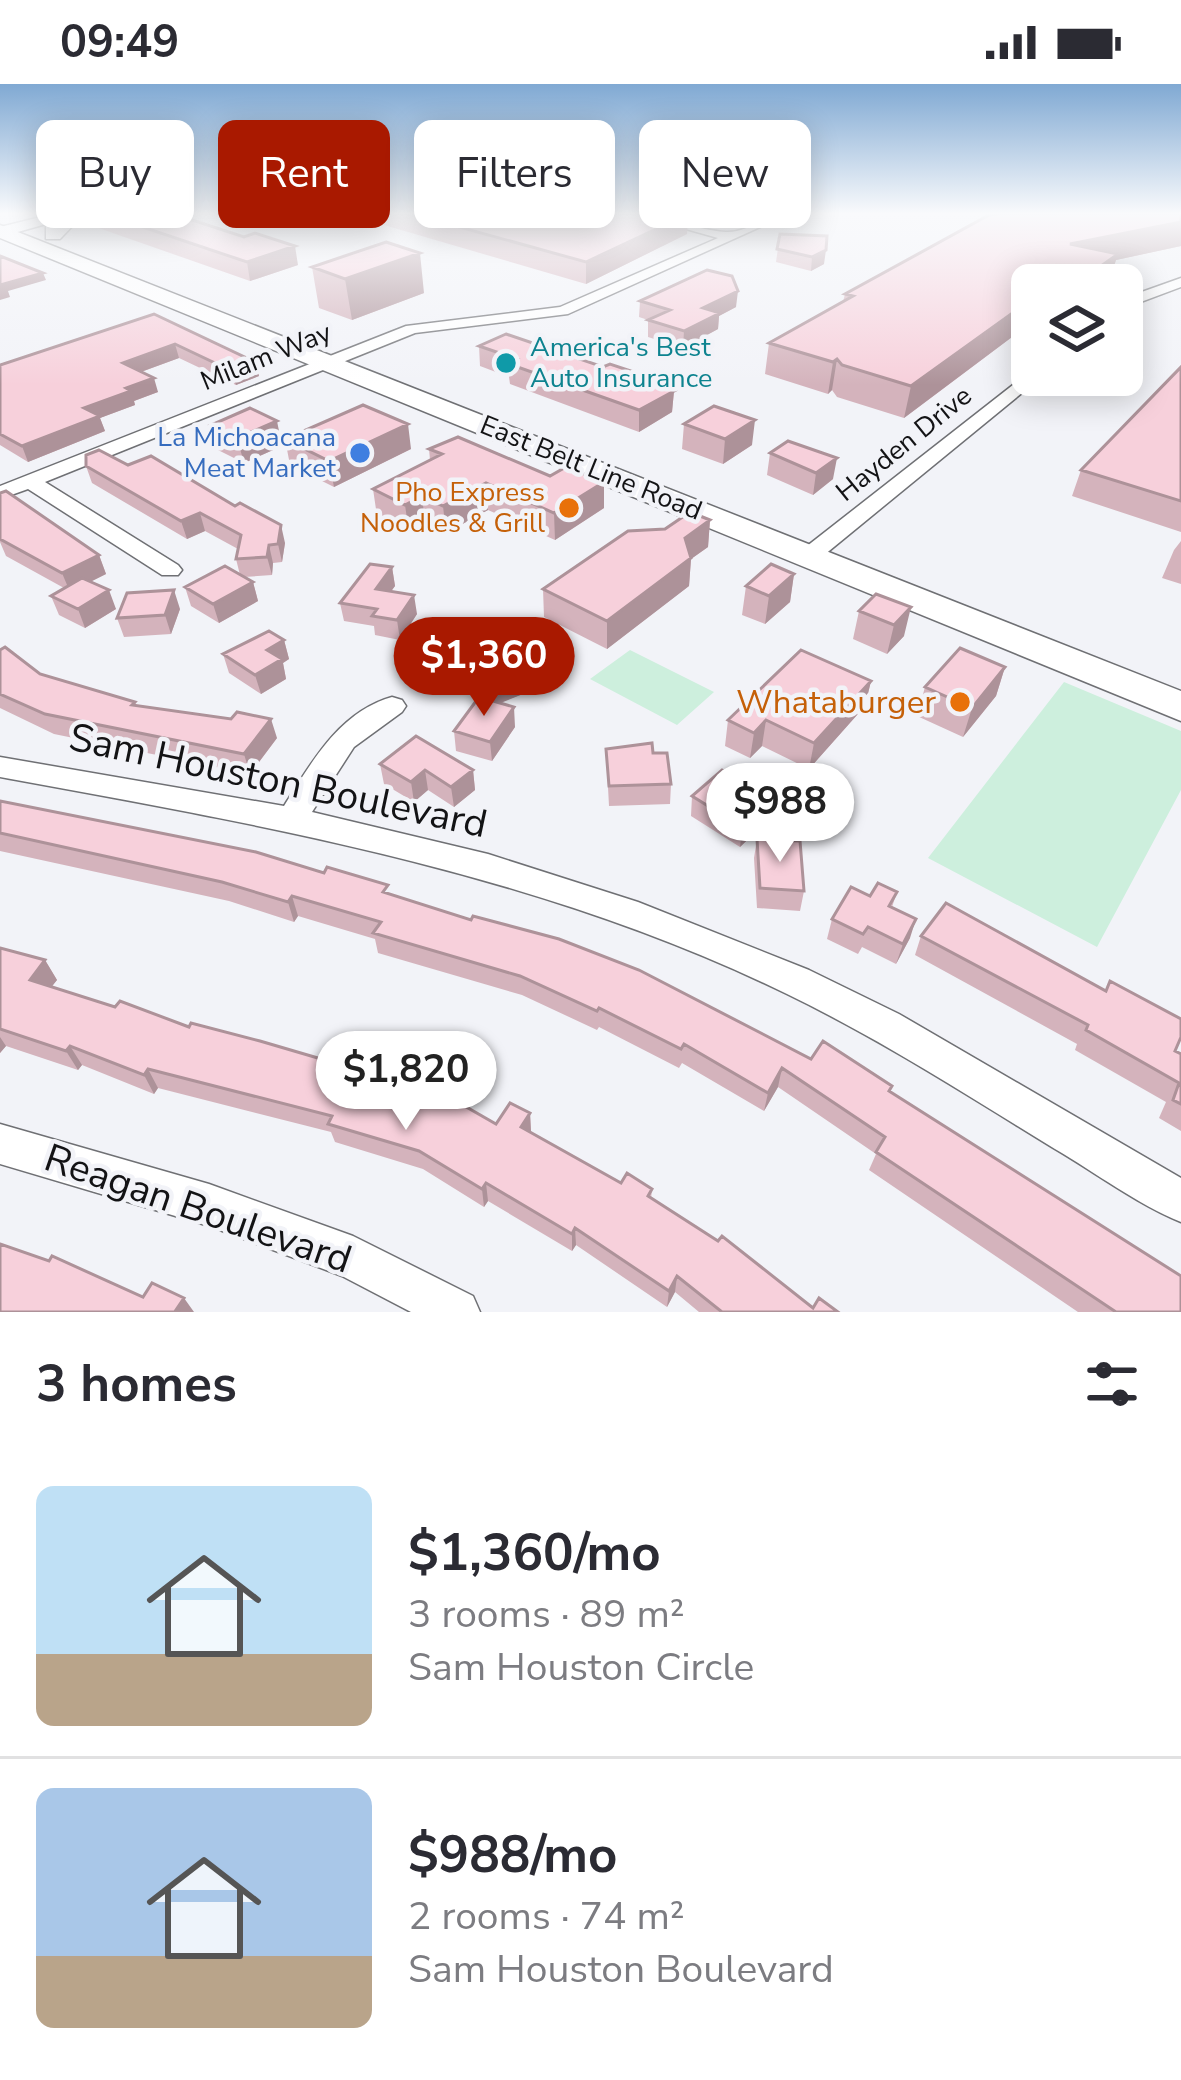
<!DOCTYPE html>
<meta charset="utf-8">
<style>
body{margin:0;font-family:"Nunito Sans",sans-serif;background:#f2f2f3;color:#2b2b33;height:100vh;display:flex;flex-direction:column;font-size:45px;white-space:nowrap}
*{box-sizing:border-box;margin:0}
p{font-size:39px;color:#7c7c81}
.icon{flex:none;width:66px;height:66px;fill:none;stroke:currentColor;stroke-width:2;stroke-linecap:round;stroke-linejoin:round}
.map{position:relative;height:1228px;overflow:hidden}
.details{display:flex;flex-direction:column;background:#fff;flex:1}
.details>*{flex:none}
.banner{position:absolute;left:36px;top:36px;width:1110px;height:108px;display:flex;gap:24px}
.controls{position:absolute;left:1011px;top:180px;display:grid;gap:24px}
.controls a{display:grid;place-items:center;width:132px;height:132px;border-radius:18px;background:#fff;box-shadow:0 6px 30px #0003;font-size:60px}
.price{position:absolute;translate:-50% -102px;padding:0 27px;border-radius:42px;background:#fff;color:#222;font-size:39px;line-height:78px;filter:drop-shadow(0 3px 6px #0008)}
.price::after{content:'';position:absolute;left:50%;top:72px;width:36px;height:27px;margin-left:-18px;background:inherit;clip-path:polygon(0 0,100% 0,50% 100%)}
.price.selected{background:#a91900;color:#fff}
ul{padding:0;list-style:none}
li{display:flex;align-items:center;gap:36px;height:300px;padding:0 36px}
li+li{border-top:3px solid #e1e1e2}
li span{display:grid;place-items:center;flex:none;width:336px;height:240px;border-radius:18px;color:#555}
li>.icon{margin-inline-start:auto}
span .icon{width:144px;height:144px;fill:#fffc;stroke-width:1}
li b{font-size:51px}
h2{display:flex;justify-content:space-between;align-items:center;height:144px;padding:0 36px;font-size:51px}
.tag{padding:0 42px;border-radius:18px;background:#fff;box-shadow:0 6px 30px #0003;font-size:42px;line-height:108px}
.tag.selected{background:#a91900;color:#fff}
.status{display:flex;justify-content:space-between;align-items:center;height:84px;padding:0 60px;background:#fff;direction:ltr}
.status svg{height:33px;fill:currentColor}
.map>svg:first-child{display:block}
</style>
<div class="status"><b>09:49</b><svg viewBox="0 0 49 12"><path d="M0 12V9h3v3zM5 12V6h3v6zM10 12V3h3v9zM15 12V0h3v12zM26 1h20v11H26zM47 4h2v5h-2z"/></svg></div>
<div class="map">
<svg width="1181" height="1228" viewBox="0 0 1181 1228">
<rect width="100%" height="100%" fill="#f2f3f8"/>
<path fill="#cdefdd" d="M630,566L714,608L677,641L590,595Z
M1064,598L1181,647V706L1097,863L928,774Z"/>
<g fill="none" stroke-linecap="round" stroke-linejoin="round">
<g stroke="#6f7074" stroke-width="3">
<path id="minor" d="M629,129C663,129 693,146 726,148C748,149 768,129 791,129L568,230L415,249L45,398L178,481L182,486L178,491H162L28,405L0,415V402L406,242L560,223L718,154Z
M1181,194V203L1122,225V215Z
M1032,286V291H1042L1039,295L818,476H802V466Z
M392,613L402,616L406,622L402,628L354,663L312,728L488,770L638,818L809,886L899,930L1181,1094V1138C1137,1120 1096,1089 1055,1065C967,1011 880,955 787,910C539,789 269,742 0,693V673L284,722C311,679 339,628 392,613Z
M0,1040L209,1100L353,1152L473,1212L480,1228H411L342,1192L209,1142L0,1080Z"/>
</g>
<g stroke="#6f7074" stroke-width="3">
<path id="secondary" d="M57,129H85L0,153V143Z"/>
</g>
<g stroke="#6f7074" stroke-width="3">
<path id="primary" d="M62,129L84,130L60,155H46V142Z
M0,141L1181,607V637L0,154Z"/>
</g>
<use href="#minor" fill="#fff" fill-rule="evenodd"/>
<use href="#secondary" fill="#fff" fill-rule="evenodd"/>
<use href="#primary" fill="#fff" fill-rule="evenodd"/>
</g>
<path fill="#d4b3bc" d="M87,129H171L244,153L298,181L250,197L90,141Z
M343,129H737L708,141L688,137L687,150L586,200Z
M1181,129V162L1116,176L1109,197L1104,201H1032V238L904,334L837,313L832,306L828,310L765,290L769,259L843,218L845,210Z
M780,150L824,180L811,187L776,178Z
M312,183L424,209L352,236L319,224Z
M640,217L736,223L719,232L718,245L683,264L648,253V236L639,233Z
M154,230L255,278L259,292L236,301L179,274L141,288L158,308L134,317L135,321L100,334L105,347L28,378L0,361V281Z
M479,262L634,288V293L674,307L672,328L639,348L510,300L509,293L480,282Z
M1181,283V448L1072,412L1081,386Z
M684,340L752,361L723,380L682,365Z
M211,341L282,362L244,379L218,366Z
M285,355L411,365L334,403L290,381Z
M429,365L604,424L555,456L488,426L446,449L425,439L409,448L377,432L373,405L430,376Z
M770,369L833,395L813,411L767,391Z
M128,381L285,459L282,478L273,479L272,491L244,493L253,498L258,517L219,539L191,522L185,503L240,491L236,475L238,465L205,447L187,455L92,399L86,382Z
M0,409L99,471L106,490L90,498L116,525L85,544L59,531L51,512L64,504L6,472L0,458Z
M710,436L708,463L691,475L689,502L607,565L544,533L543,505L665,445Z
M1181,457V500L1162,494L1174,466Z
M392,483L395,502L391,507L417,530L402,553L429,538L528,608L499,619L515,643L492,677L456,667L454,647L488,616L456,579L437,592L404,572L401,554L400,556L375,551L374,542L344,537L340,519Z
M794,490L790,518L765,540L742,531L746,502Z
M876,510L904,552L887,570L853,555L859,527Z
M180,525L171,550L124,553L117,534Z
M284,556L289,575L283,579L286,595L261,610L229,589L223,570Z
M0,566L40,590L135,618L137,622L277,654L250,690L54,650L0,624Z
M1005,583L996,612L963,653L917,632L925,603Z
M871,597L865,622L809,685L762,662L750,674L725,662L728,636Z
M606,665L653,669L671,700L670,720L609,722Z
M380,680L473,686L475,706L454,723L428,706L414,718L384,700Z
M692,712L768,736L740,763L691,732Z
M0,717L390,811L811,975L892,1002L890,1007L1181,1228H1078L869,1086L876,1070L778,1003L764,1027L682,979L679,984L599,943L597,946L522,911L378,869L375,855L298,832L294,838L229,817L0,767Z
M757,755L804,807L800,827L757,824L754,774Z
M897,808L892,823L910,854L896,880L862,863L858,870L827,855L832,835L870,812Z
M921,852L1181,970V1047L1159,1034L1166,1018L1075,966L1077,960L915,871Z
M0,864L45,876L57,896L51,903L115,923L189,943L496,1040L530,1029L531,1048L621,1099L652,1105L651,1115L813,1224L838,1228H699L675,1208L667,1223L576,1161L572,1167L488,1117L484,1123L423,1085L335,1058L331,1048L158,1004L154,1010L82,981L78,986L6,962L0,969Z"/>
<path fill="#ad9299" d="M709,129H737L708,141Z
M688,130L687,150L586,200V178Z
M1181,138V162L1116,176L1109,197L1104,201H1082L1084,194L1070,160Z
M295,162L298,181L250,197L247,178Z
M826,166L824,180L811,187L812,173Z
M420,169L424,209L352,236L345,195Z
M43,189L46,196L8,207L10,213L0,216V201Z
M1066,190L1063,201H1051Z
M738,207L736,223L719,232L718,245L683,264L684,247L703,224Z
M1032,215V238L904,334L911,302Z
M175,260L179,274L127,293L123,279Z
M837,275L832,306L828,310L833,278Z
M255,278L259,292L236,301L232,287Z
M154,294L158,308L134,317L135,321L100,334L105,347L28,378L22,362L84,324L126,304Z
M674,307L672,328L639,348V326Z
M755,336L752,361L723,380L725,355Z
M277,337L282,362L244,379L237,354Z
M408,340L411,365L334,403L329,377Z
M837,374L833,395L813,411L816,389Z
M604,398V424L555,456L554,429Z
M486,399L488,426L446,449L443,422Z
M422,412L425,439L409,448L405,421Z
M200,429L205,447L187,455L181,437Z
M710,436L708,463L691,475L689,502L607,565V537L685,454Z
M281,441L285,459L282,478L278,460Z
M269,461L273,479L272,491L267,473Z
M99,471L106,490L70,508L62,489Z
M392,483L395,502L379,524L376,505Z
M794,490L790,518L765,540L769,512Z
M253,498L258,517L219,539L213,520Z
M109,506L116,525L85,544L78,525Z
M174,506L180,525L171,550L165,531Z
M414,511L417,530L400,556L397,536Z
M911,523L904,552L887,570L894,541Z
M284,556L289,575L283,579L286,595L261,610L255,591L267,566Z
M454,560L456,579L437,592L435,572Z
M1005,583L996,612L963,653L972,624Z
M527,589L528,608L493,622L492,602Z
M871,597L865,622L809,685L814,659Z
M514,623L515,643L492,677L490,658Z
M271,635L277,654L250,690L244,670Z
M766,636L762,662L750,674L754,649Z
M425,686L428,706L414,718L411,698Z
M473,686L475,706L454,723L451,703Z
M771,716L768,736L740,763L742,743Z
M292,812L298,832L294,838L288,818Z
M916,835L910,854L896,880L903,860Z
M45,876L57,896L42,915L30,896Z
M0,953L6,962L0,969Z
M70,962L82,981L78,986L66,967Z
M782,984L778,1003L764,1027L768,1009Z
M148,985L158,1004L154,1010L144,991Z
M530,1029L531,1048L523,1061L521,1043Z
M486,1099L488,1117L484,1123L482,1105Z
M575,1144L576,1161L572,1167V1150Z
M677,1192L675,1208L667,1223L669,1207Z
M184,1214L194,1228H178L176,1226Z"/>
<path fill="#f7d0db" stroke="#ad9299" stroke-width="3" d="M101,129H171L244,153L255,149L295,162L247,178Z
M409,129H683L688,130L586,178Z
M1001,129H1181V138L1070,160L1118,170L1084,194L1066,190L1051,201H1032V215L911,302L842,281L837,275L833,278L769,259L853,212L845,210L989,131Z
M780,150L827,152L826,166L812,173L777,165Z
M386,158L420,169L345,195L312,183Z
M0,172L43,189L0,201Z
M707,186L732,192L738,207L703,224L720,229L684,247L648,236L670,226L640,217Z
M154,230L255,278L232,287L175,260L123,279L154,294L126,304L131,307L84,324L100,332L22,362L0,350V281Z
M506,250L603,283L610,280L634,288L628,291L674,307L639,326L509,280L517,275L479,262Z
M1181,283V417L1081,386Z
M363,321L408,340L329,377L285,355Z
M714,322L755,336L725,355L684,340Z
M250,324L277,337L237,354L211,341Z
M458,353L550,392L566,383L604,398L554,429L486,399L443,422L422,412L405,421L373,405L442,370L429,365Z
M788,357L837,374L816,389L770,369Z
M99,366L128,381L151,372L235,422L240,419L281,441L278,460L269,461L267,473L236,475L241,451L200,429L181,437L86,382V371Z
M6,407L99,471L62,489L0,455V409Z
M690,428L710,436L685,454L691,474L607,537L543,505L628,447L665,445Z
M370,480L392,483L376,505L414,511L397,536L372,532L377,525L340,519Z
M771,480L794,490L769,512L746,502Z
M225,482L253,498L213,520L185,503Z
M82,494L109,506L78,525L51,512Z
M174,506L165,531L117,534L127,509Z
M876,510L911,523L894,541L859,527Z
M429,538L483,567L495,563L503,572L509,570L527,589L492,602L454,560L435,572L401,553Z
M269,547L284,556L267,566L282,575L255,591L223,570Z
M5,563L40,590L135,618L132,621L231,635L237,628L271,635L244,670L45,630L0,610V566Z
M960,564L1005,583L972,624L925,603Z
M801,566L871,597L814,659L766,636L754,649L728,636Z
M479,613L514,623L490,658L454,647Z
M416,652L473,686L451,703L425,686L411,698L380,680Z
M652,659L653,669H667L671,700L609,702L606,665Z
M722,686L771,716L742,743L692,712Z
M0,717L256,768L324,789L327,783L388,801L383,808L471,836L473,832L559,855L639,886L811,975L823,957L892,1002L889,1007L1181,1192V1228H1116L876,1068L885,1053L782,984L768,1009L684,960L681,965L599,924L597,927L520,892L373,849L381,838L292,812L288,818L222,798L0,749Z
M757,755L800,757L804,807L760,804Z
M878,799L897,808L889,822L916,835L903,860L868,843L863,850L832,835L851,803L870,812Z
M946,819L1106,907L1110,897L1181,935V953L1175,967L1181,970V1020L1173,1016L1179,999L1086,946L1088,941L921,852Z
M0,864L45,876L30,896L115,923L120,917L189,943L191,939L260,957L447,1012L496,1040L510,1019L530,1029L521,1043L621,1099L627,1089L652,1105L648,1112L718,1157L722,1152L813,1224L819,1214L838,1228H722L677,1192L669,1207L575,1144L572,1150L486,1099L482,1105L419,1067L328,1040L332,1032L148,985L144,991L70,962L66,967L0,945Z
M0,1160L49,1177L52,1172L143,1213L152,1199L184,1214L176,1226L180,1228H0Z"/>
<linearGradient id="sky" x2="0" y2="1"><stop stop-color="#80a9d3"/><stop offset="0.43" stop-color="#f9fafc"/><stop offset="1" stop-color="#f9fafc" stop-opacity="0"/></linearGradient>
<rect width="1181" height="301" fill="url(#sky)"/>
<circle fill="#0f9aa8" stroke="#f2f3f8" stroke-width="4.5" cx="506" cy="279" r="12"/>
<circle fill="#3f7fe0" stroke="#f2f3f8" stroke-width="4.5" cx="360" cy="369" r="12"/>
<g fill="#e8710a" stroke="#f2f3f8" stroke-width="4.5">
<circle cx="569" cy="424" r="12"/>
<circle cx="960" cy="618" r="12"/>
</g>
<g text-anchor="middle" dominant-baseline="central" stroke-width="9" stroke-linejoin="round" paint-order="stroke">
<g font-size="27" fill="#0d838f" stroke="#f2f3f8" text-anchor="start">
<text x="530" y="263">America's Best<tspan x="530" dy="31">Auto Insurance</tspan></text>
</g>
<g font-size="27" fill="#131315" stroke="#f2f3f8">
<text transform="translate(266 273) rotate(-22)">Milam Way</text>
<text transform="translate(904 360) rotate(-39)">Hayden Drive</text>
<text transform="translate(591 384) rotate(22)">East Belt Line Road</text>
</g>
<g font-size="27" fill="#366cbe" stroke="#f2f3f8" text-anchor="end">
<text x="336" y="353">La Michoacana<tspan x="336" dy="31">Meat Market</tspan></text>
</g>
<g font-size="27" fill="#c56008" stroke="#f2f3f8" text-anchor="end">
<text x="545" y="408">Pho Express<tspan x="545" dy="31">Noodles &amp; Grill</tspan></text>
</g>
<g font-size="33" fill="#c56008" stroke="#f2f3f8" text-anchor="end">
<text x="936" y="618">Whataburger</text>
</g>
<g font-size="39" fill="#131315" stroke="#f2f3f8">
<text transform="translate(278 697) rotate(12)">Sam Houston Boulevard</text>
<text transform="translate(198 1125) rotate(19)">Reagan Boulevard</text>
</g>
</g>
</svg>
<div class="controls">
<a><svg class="icon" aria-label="layers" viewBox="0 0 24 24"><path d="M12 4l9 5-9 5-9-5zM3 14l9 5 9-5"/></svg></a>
</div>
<b class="price selected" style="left:484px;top:635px">$1,360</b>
<b class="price" style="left:780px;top:781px">$988</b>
<b class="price" style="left:406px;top:1049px">$1,820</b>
<div class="banner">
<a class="tag">Buy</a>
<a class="tag selected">Rent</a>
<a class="tag">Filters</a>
<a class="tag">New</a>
</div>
</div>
<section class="details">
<h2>3 homes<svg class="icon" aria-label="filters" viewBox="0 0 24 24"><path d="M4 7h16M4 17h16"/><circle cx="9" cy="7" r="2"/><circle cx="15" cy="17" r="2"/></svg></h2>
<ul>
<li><span style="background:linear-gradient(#bfe0f5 70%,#b9a48a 0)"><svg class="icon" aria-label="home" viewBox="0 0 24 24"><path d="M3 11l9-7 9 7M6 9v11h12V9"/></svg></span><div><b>$1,360/mo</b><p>3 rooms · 89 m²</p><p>Sam Houston Circle</p></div></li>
<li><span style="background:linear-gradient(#a9c7e8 70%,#b9a48a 0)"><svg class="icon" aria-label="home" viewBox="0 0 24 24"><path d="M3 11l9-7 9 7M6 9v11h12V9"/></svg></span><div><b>$988/mo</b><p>2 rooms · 74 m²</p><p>Sam Houston Boulevard</p></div></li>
</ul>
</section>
